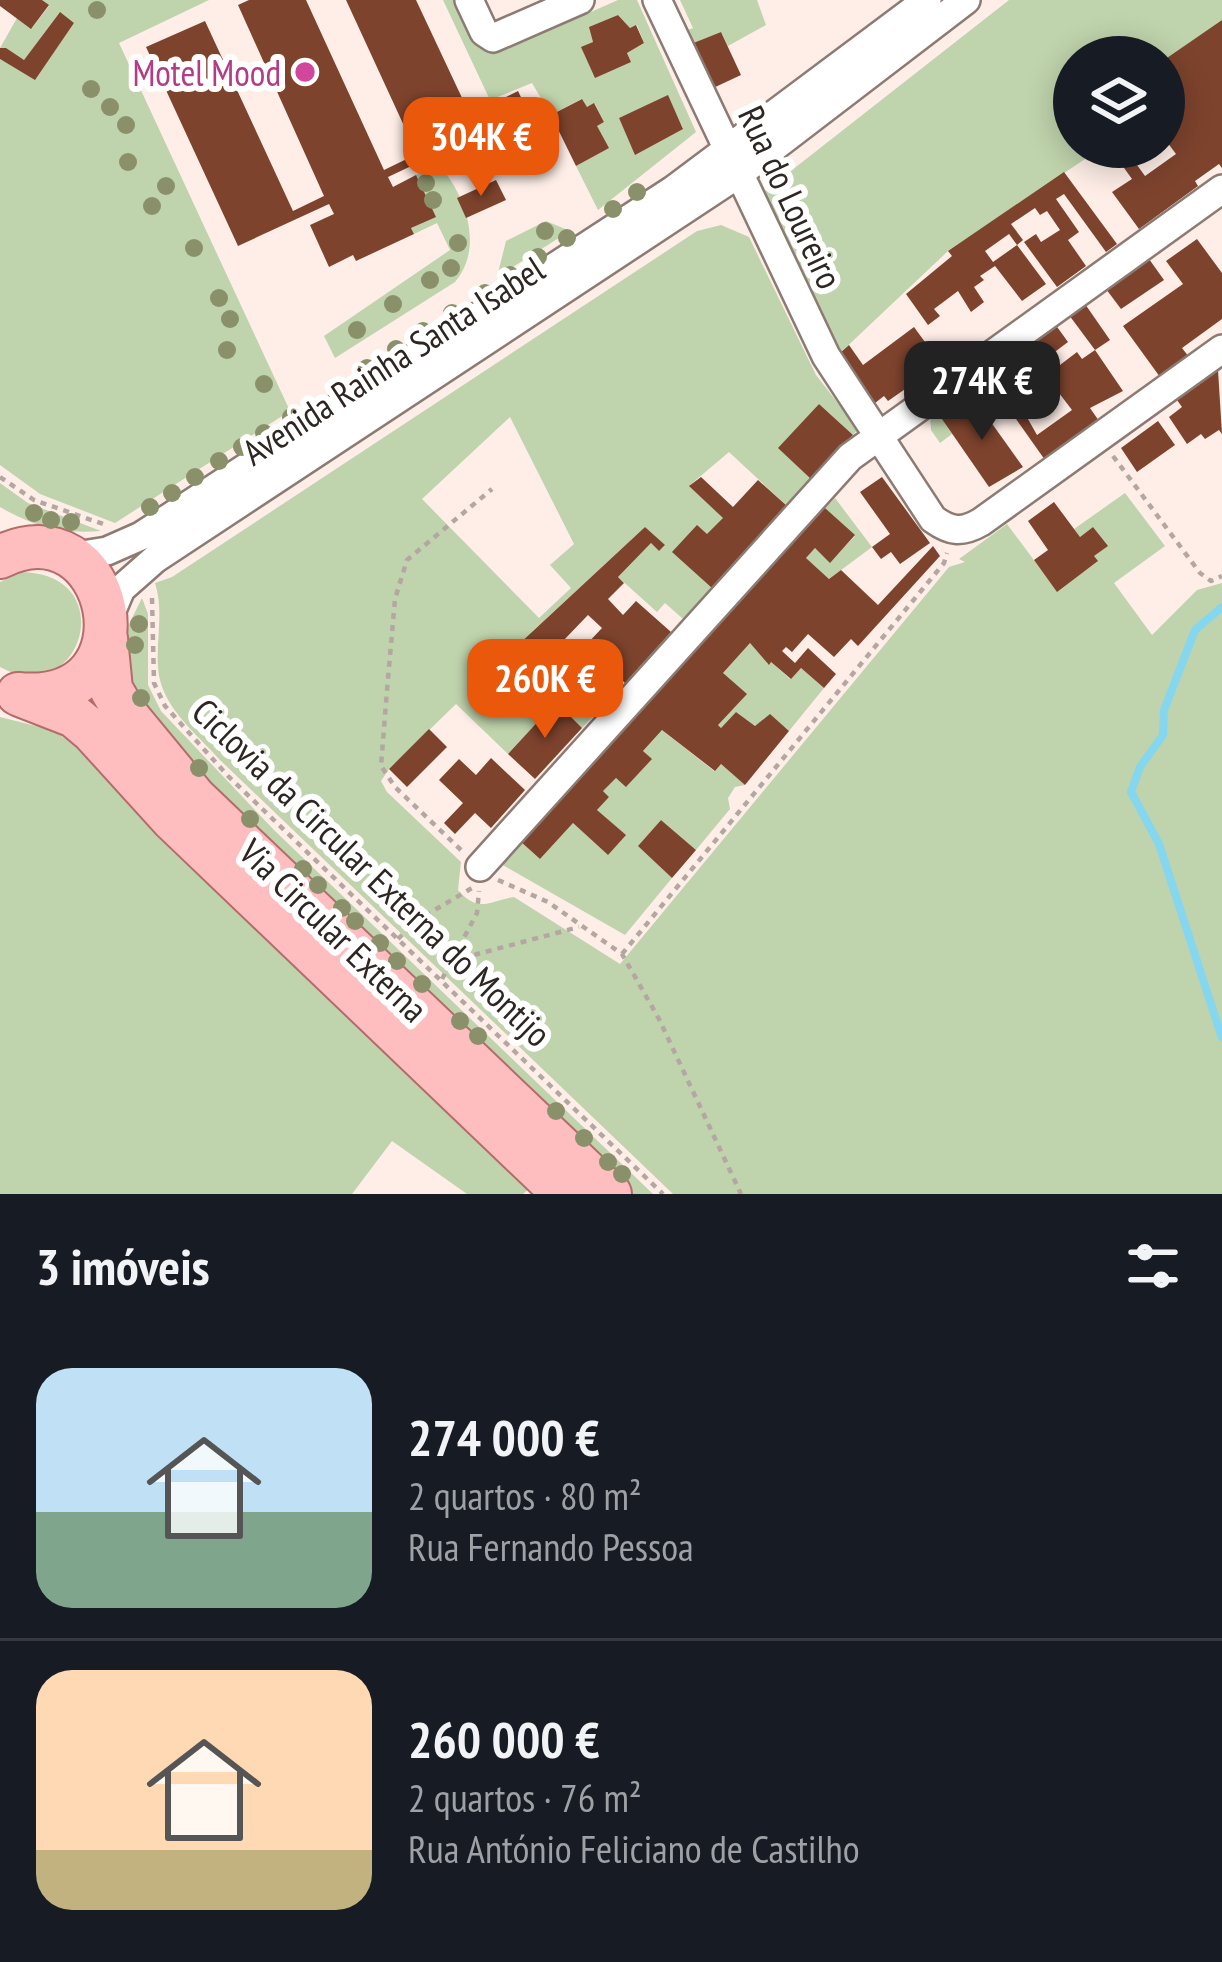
<!DOCTYPE html>
<html lang="pt">
<meta charset="utf-8">
<style>
body{margin:0;font-family:"PT Sans Narrow",sans-serif;background:#20242c;color:#f1f3f6;height:100vh;display:flex;flex-direction:column;font-size:45px;white-space:nowrap}
*{box-sizing:border-box;margin:0}
p{font-size:39px;color:#9ea1a6}
.icon{flex:none;width:66px;height:66px;fill:none;stroke:currentColor;stroke-width:2;stroke-linecap:round;stroke-linejoin:round}
.map{position:relative;height:1194px;overflow:hidden}
.details{display:flex;flex-direction:column;background:#171b24;flex:1}
.details>*{flex:none}
.tools{position:absolute;left:1053px;top:36px;display:grid;gap:24px}
.tools a{display:grid;place-items:center;width:132px;height:132px;border-radius:50%;background:#171b24;box-shadow:0 6px 30px #0003;font-size:60px}
.price{position:absolute;translate:-50% -102px;padding:0 27px;border-radius:24px;background:#ea580c;color:#fff;font-size:39px;line-height:78px;filter:drop-shadow(0 3px 6px #0008)}
.price::after{content:'';position:absolute;left:50%;top:72px;width:36px;height:27px;margin-left:-18px;background:inherit;clip-path:polygon(0 0,100% 0,50% 100%)}
.price.current{background:#222;color:#fff}
ul{padding:0;list-style:none}
li{display:flex;align-items:center;gap:36px;height:300px;padding:0 36px}
li+li{border-top:3px solid #363941}
li span{display:grid;place-items:center;flex:none;width:336px;height:240px;border-radius:36px;color:#555}
li>.icon{margin-inline-start:auto}
span .icon{width:144px;height:144px;fill:#fffc;stroke-width:1}
li b{font-size:51px}
h2{display:flex;justify-content:space-between;align-items:center;height:144px;padding:0 36px;font-size:51px}
.map>svg:first-child{display:block}
</style>
<div class="map">
<svg width="1222" height="1194" viewBox="0 0 1222 1194">
<rect width="100%" height="100%" fill="#feeee7"/>
<path fill="#bfd3ac" fill-rule="evenodd" d="M42,0H209L119,43L290,411L115,523L40,494L0,465V59L35,79L74,23L59,13L24,60L0,48L17,18L32,28L49,6Z
M443,0H454L476,44L498,53L618,0H637L696,132L598,210L576,166L609,147L565,143L604,122L595,104L587,107L581,99L551,115L532,83L490,100ZM618,15L630,28L637,25L644,43L627,53L631,62L582,48L593,42L590,27ZM668,96L683,128L636,154L619,118Z
M680,0H757L766,25L728,46L721,32L692,44L687,42L691,39L688,30L693,28Z
M1009,0H1222V20L1164,61L1138,57L1134,51L1121,57H1074V147H1103L948,251L839,354L764,192Z
M430,169L444,171C467,200 483,249 455,282L335,358L324,336L450,250L437,223L414,234L411,228L435,216L416,175Z
M546,221L570,231L497,277L506,241Z
M721,225L749,237L816,375L858,429L853,435L819,404L779,448L812,480L787,506L729,452L690,485L723,518L712,588L683,619L665,603L657,612L618,577L651,543L659,551L665,546L645,527L493,668L522,698L559,654L572,665L580,659L615,693L582,728L556,703L508,754L456,704L389,769L381,781L387,792L461,862L458,890C479,914 489,901 514,897L620,964L949,567L965,562L959,559L1007,524L1057,591L1097,562L1094,556L1107,546L1093,527L1080,537L1074,529L1125,493L1165,546L1114,583L1152,635L1197,590L1222,583V1194H673L220,760C196,733 160,706 158,667C156,639 164,611 155,583L172,577L697,231ZM510,417L574,544L550,565L571,588L539,618L422,499Z
M985,375L1005,404L987,417L943,419L952,434L940,443L931,430L930,416Z
M0,483L28,503L101,531C61,534 35,527 0,507Z
M835,498L872,547L829,579L806,558L815,548L830,562L855,536L825,508Z
M22,572C122,574 82,711 0,667V582Z
M142,598L148,614V685L161,711L274,830L653,1194H628L192,775L130,696L125,649L129,624Z
M750,643L768,664L771,662L790,679L801,668L824,688L789,731L770,715L755,726L736,712L721,728L718,725L723,673Z
M0,717L52,730L86,751L530,1188L523,1194H467L392,1141L352,1194H0Z
M662,730L714,771L721,764L745,785L735,787L728,798L730,809L696,850L661,820L639,845L672,878L625,935L501,864L520,841L540,859L573,823L607,854L625,835L597,810L609,797L603,791L616,778L627,786L651,759L643,751Z"/>
<g fill="none" stroke-linecap="round" stroke-linejoin="round">
<path stroke="#84d7ee" stroke-width="8" d="M1222,607L1195,630L1164,710L1163,735L1140,767L1131,792L1159,844L1222,1038"/>
</g>
<path fill="#7d432d" fill-rule="evenodd" d="M0,0H42L49,5L31,29L0,6Z
M249,0H306L384,170L417,154L346,0H416L479,134L388,177L393,187L416,175L436,217L411,228L414,234L356,261L353,255L329,267L310,225L334,214L329,204L238,246L146,47L205,21L293,211L324,196L238,5Z
M60,12L74,23L35,80L0,59V48H6L24,60Z
M618,15L630,28L636,25L644,43L627,53L631,62L595,78L581,47L593,42L589,27Z
M1222,20V168L1219,164L1195,181L1198,186L1139,229L1112,192L1132,179L1109,147H1124L1145,176L1176,154L1164,138V60Z
M721,32L741,75L711,89L691,44Z
M518,91L532,120L505,133L492,104Z
M668,95L683,129L635,155L619,118Z
M582,99L587,107L594,103L604,122L597,126L609,148L576,166L551,115Z
M1064,172L1117,244L1106,252L1064,194L1056,199L1079,232L1068,240L1086,266L1057,287L1024,242L1036,234L1041,242L1060,230L1047,211L1040,215L1035,208L1011,224L1023,240L1017,245L1046,284L1022,301L995,266L980,276L984,280L974,287L984,302L971,312L958,291L934,309L940,316L928,325L906,294L952,256L948,251ZM1009,234L1017,245L993,262L985,251Z
M496,180L506,200L466,218L457,198Z
M1197,239L1222,273V319L1182,348L1189,357L1160,377L1123,326L1183,284L1166,261Z
M1149,259L1164,280L1121,309L1106,289Z
M1085,304L1110,340L1095,350L1069,315Z
M1055,324L1068,342L1052,354L1060,365L1077,352L1082,359L1095,350L1123,391L1090,408L1099,421L1045,460L985,375ZM1059,393L1072,410L1037,435L1020,405L1031,397L1038,407Z
M914,327L941,364L888,401L884,396L875,403L839,354L849,345L863,365Z
M1218,370L1222,434L1219,430L1205,439L1201,434L1187,444L1169,417L1182,407L1177,400Z
M973,397L1023,467L989,487L942,419Z
M819,404L853,435L812,480L778,448Z
M1158,421L1175,445L1137,472L1121,448Z
M701,477L733,507L758,480L787,506L712,588L672,552L697,525L707,534L723,518L689,486Z
M882,477L930,543L900,564L891,552L881,559L872,547L890,534L860,492Z
M1054,502L1080,537L1093,527L1108,546L1094,556L1098,561L1057,592L1034,560L1048,550L1028,521Z
M825,508L855,535L830,563L815,548L806,558L829,579L841,570L878,605L933,546L940,556L858,646L851,639L834,657L808,634L792,652L786,647L782,651L795,663L808,648L836,674L824,688L801,668L791,679L771,662L769,665L750,643L723,673L747,694L718,725L721,728L736,712L755,726L770,714L789,731L745,785L721,764L715,771L662,730L643,751L652,759L626,787L616,778L603,791L609,797L597,810L626,835L608,855L573,823L540,859L520,841Z
M645,527L665,545L659,551L651,543L618,577L624,583L608,599L623,615L636,601L671,632L625,683L586,645L602,628L588,615L562,642L580,659L572,666L559,654L522,698L492,669Z
M556,702L582,728L535,779L508,754Z
M429,729L447,747L407,787L389,769Z
M491,758L525,790L491,828L475,813L455,834L444,823L463,803L439,780L459,759L476,775Z
M661,820L696,850L672,878L638,846Z"/>
<g fill="none" stroke-linecap="round" stroke-linejoin="round">
<g stroke="#8c7b73" stroke-width="32">
<path id="street" d="M469,0L484,32L493,38L580,0
M657,0L826,356L933,519C951,532 962,533 981,522L1222,349
M70,557L107,551L141,536L673,190L927,0
M107,622L121,589L155,559L740,173L966,0
M480,867L850,457L1222,189"/>
</g>
<g stroke="#b46c6b" stroke-width="46">
<path id="primary" d="M0,557C113,500 159,707 18,694
M106,638L111,689L125,713L195,798L610,1194
M20,695L74,716L93,732L173,820L564,1194"/>
</g>
<path stroke="#b4a7a1" stroke-width="4.5" stroke-dasharray="6 6" stroke-linecap="butt" d="M1113,456L1200,573L1211,581L1222,576
M0,477L34,500L103,524
M152,598L154,683L165,706L228,776L663,1194
M461,850L395,787L381,766L387,690L395,599L407,560L492,489
M498,880L548,902L622,954L659,1019L741,1194
M398,939L416,921L472,888
M622,954L944,563L947,553
M451,961L579,927
M442,979L477,913L479,891"/>
<use href="#street" stroke="#fff" stroke-width="27"/>
<use href="#primary" stroke="#febdbe" stroke-width="42"/>
</g>
<g fill="#8a916a">
<circle cx="97" cy="10" r="9"/>
<circle cx="91" cy="89" r="9"/>
<circle cx="110" cy="107" r="9"/>
<circle cx="126" cy="125" r="9"/>
<circle cx="128" cy="162" r="9"/>
<circle cx="426" cy="183" r="9"/>
<circle cx="166" cy="186" r="9"/>
<circle cx="637" cy="192" r="9"/>
<circle cx="433" cy="200" r="9"/>
<circle cx="152" cy="206" r="9"/>
<circle cx="613" cy="209" r="9"/>
<circle cx="545" cy="231" r="9"/>
<circle cx="567" cy="238" r="9"/>
<circle cx="458" cy="243" r="9"/>
<circle cx="194" cy="248" r="9"/>
<circle cx="538" cy="257" r="9"/>
<circle cx="451" cy="268" r="9"/>
<circle cx="510" cy="275" r="9"/>
<circle cx="430" cy="280" r="9"/>
<circle cx="485" cy="293" r="9"/>
<circle cx="219" cy="298" r="9"/>
<circle cx="393" cy="304" r="9"/>
<circle cx="452" cy="313" r="9"/>
<circle cx="230" cy="319" r="9"/>
<circle cx="357" cy="330" r="9"/>
<circle cx="423" cy="331" r="9"/>
<circle cx="396" cy="349" r="9"/>
<circle cx="227" cy="350" r="9"/>
<circle cx="367" cy="368" r="9"/>
<circle cx="264" cy="384" r="9"/>
<circle cx="291" cy="417" r="9"/>
<circle cx="264" cy="433" r="9"/>
<circle cx="242" cy="447" r="9"/>
<circle cx="219" cy="461" r="9"/>
<circle cx="195" cy="477" r="9"/>
<circle cx="172" cy="493" r="9"/>
<circle cx="150" cy="507" r="9"/>
<circle cx="34" cy="513" r="9"/>
<circle cx="51" cy="520" r="9"/>
<circle cx="71" cy="522" r="9"/>
<circle cx="139" cy="624" r="9"/>
<circle cx="135" cy="645" r="9"/>
<circle cx="141" cy="698" r="9"/>
<circle cx="199" cy="768" r="9"/>
<circle cx="250" cy="819" r="9"/>
<circle cx="303" cy="869" r="9"/>
<circle cx="318" cy="885" r="9"/>
<circle cx="342" cy="908" r="9"/>
<circle cx="355" cy="921" r="9"/>
<circle cx="380" cy="943" r="9"/>
<circle cx="397" cy="961" r="9"/>
<circle cx="422" cy="984" r="9"/>
<circle cx="460" cy="1021" r="9"/>
<circle cx="478" cy="1036" r="9"/>
<circle cx="556" cy="1111" r="9"/>
<circle cx="584" cy="1138" r="9"/>
<circle cx="608" cy="1162" r="9"/>
<circle cx="622" cy="1174" r="9"/>
</g>
<circle fill="#d1479c" stroke="#fff" stroke-width="4.5" cx="305" cy="72" r="12"/>
<g text-anchor="middle" dominant-baseline="central" stroke-width="12" stroke-linejoin="round" paint-order="stroke">
<g font-size="36" fill="#b23c85" stroke="#fff" text-anchor="end">
<text x="281" y="72">Motel Mood</text>
</g>
<g font-size="36" fill="#2d2622" stroke="#fff">
<text transform="translate(791 197) rotate(65)">Rua do Loureiro</text>
<text transform="translate(393 360) rotate(-33)">Avenida Rainha Santa Isabel</text>
<text transform="translate(372 872) rotate(44)">Ciclovia da Circular Externa do Montijo</text>
<text transform="translate(334 930) rotate(44)">Via Circular Externa</text>
</g>
</g>
</svg>
<div class="tools">
<a><svg class="icon" aria-label="layers" viewBox="0 0 24 24"><path d="M12 4l9 5-9 5-9-5zM3 14l9 5 9-5"/></svg></a>
</div>
<b class="price" style="left:481px;top:199px">304K €</b>
<b class="price current" style="left:982px;top:443px">274K €</b>
<b class="price" style="left:545px;top:741px">260K €</b>
</div>
<section class="details">
<h2>3 imóveis<svg class="icon" aria-label="filters" viewBox="0 0 24 24"><path d="M4 7h16M4 17h16"/><circle cx="9" cy="7" r="2"/><circle cx="15" cy="17" r="2"/></svg></h2>
<ul>
<li><span style="background:linear-gradient(#bfe0f5 60%,#7fa58c 0)"><svg class="icon" aria-label="home" viewBox="0 0 24 24"><path d="M3 11l9-7 9 7M6 9v11h12V9"/></svg></span><div><b>274 000 €</b><p>2 quartos · 80 m²</p><p>Rua Fernando Pessoa</p></div></li>
<li><span style="background:linear-gradient(#ffd9b3 75%,#c2b280 0)"><svg class="icon" aria-label="home" viewBox="0 0 24 24"><path d="M3 11l9-7 9 7M6 9v11h12V9"/></svg></span><div><b>260 000 €</b><p>2 quartos · 76 m²</p><p>Rua António Feliciano de Castilho</p></div></li>
</ul>
</section>
